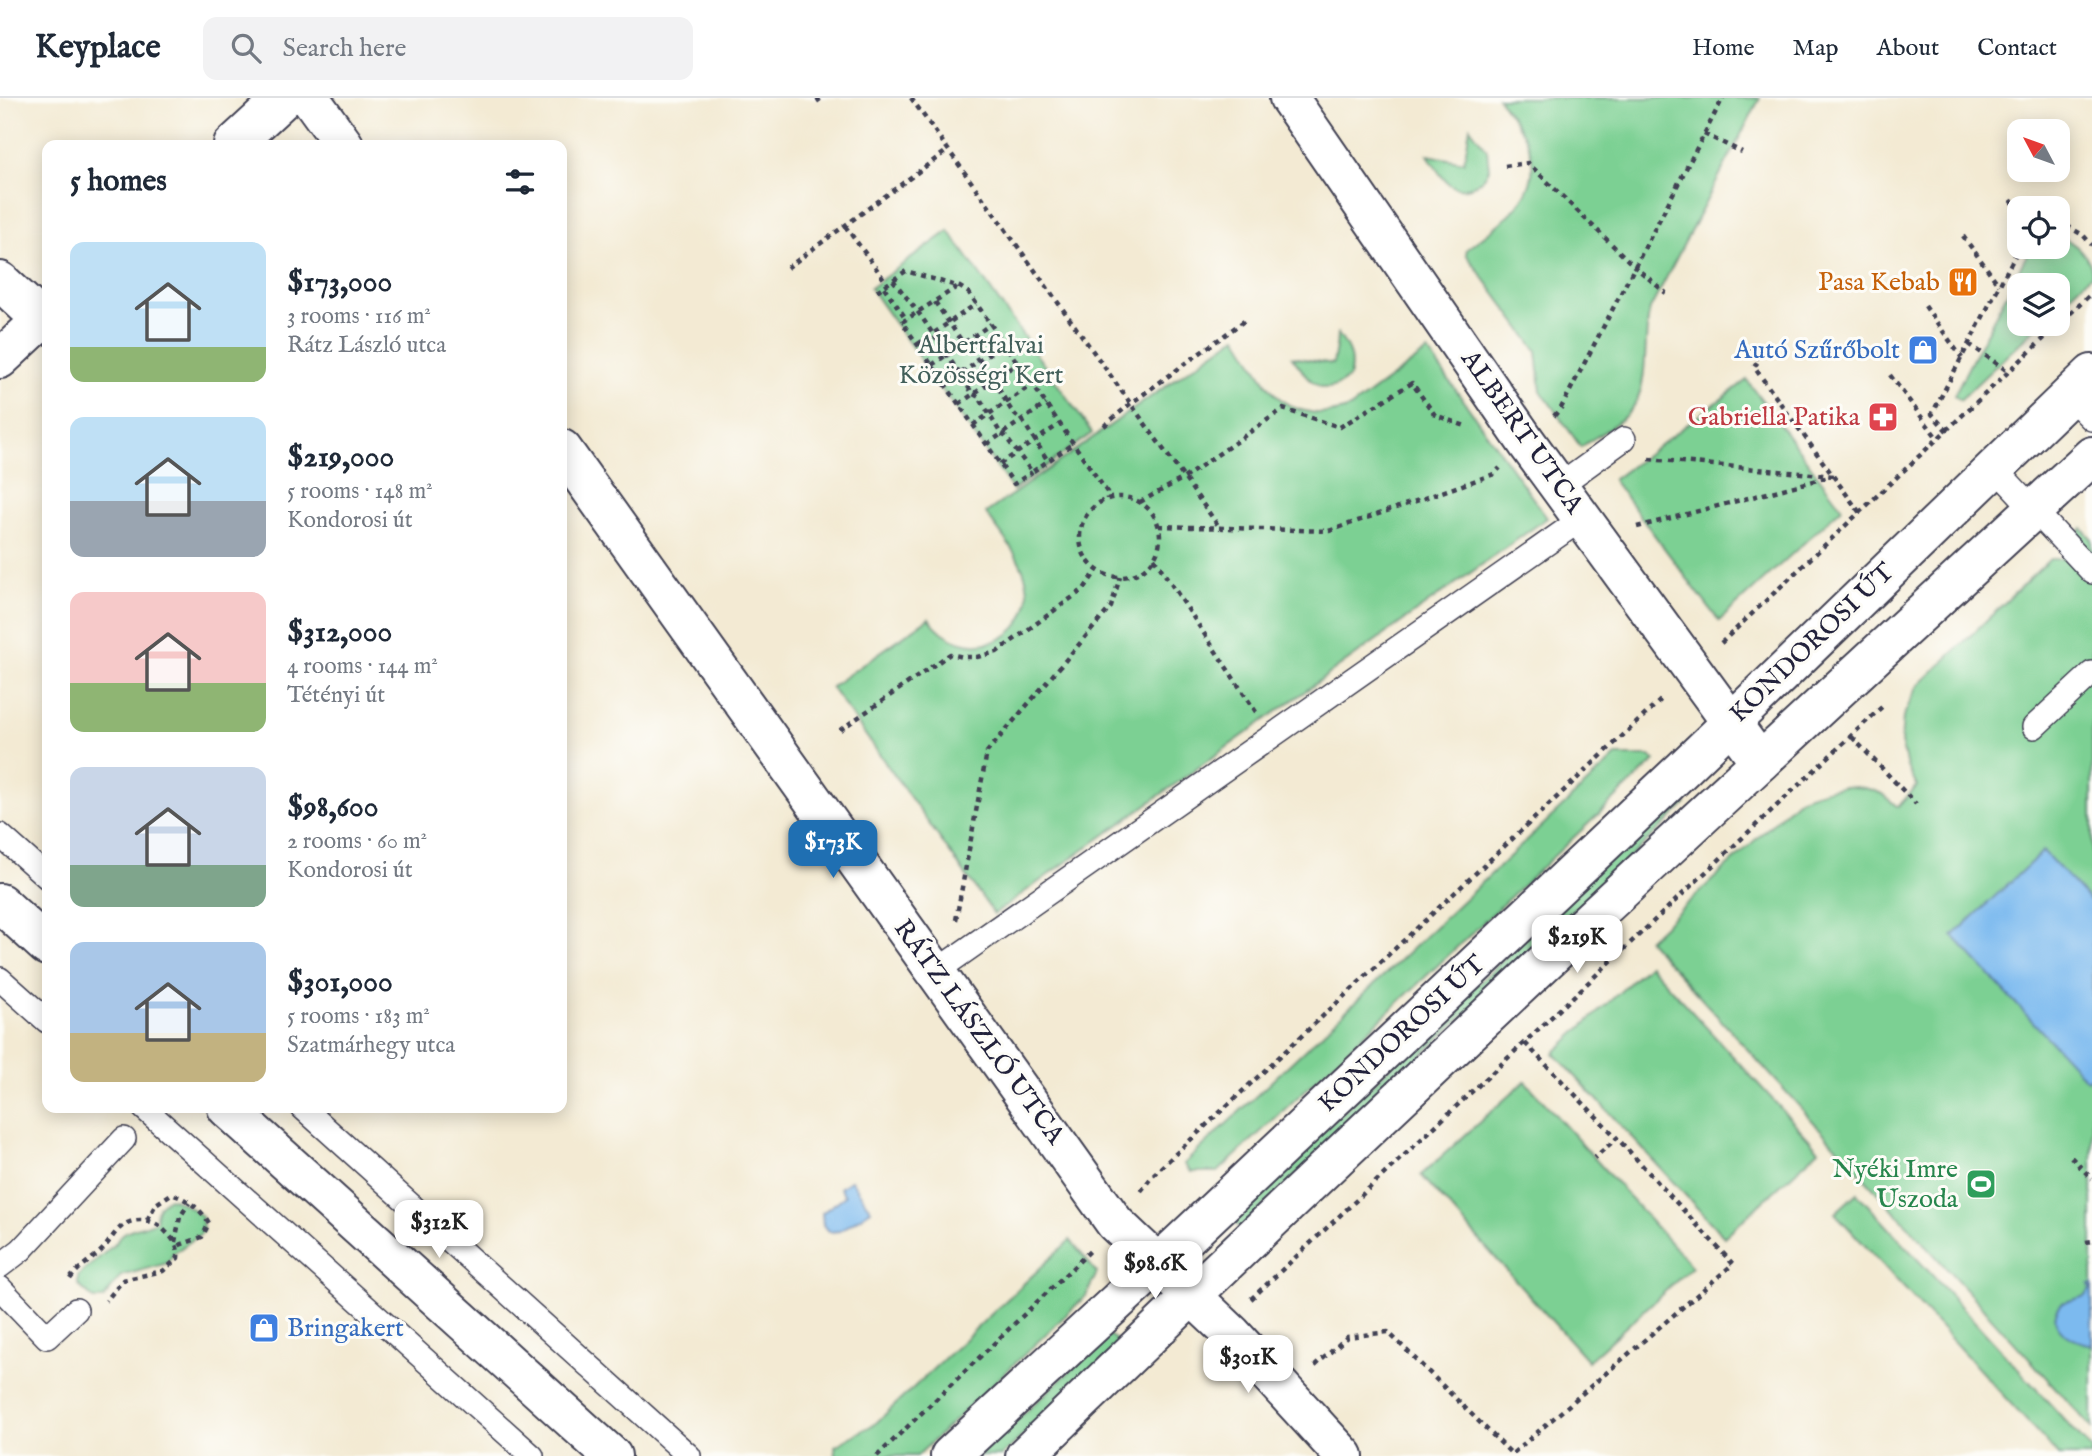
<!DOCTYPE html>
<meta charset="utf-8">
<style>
body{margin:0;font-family:"IM FELL English",serif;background:#f2f2f3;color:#1f2937;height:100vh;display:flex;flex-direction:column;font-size:26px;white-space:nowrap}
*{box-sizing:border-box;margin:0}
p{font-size:23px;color:#747a83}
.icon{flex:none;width:38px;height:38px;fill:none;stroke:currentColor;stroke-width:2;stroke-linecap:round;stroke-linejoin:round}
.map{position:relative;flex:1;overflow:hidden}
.side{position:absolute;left:42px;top:42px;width:525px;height:973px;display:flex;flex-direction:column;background:#fff;border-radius:14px;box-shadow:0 4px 18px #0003}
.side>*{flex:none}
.needle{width:46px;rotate:311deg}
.fabs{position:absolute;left:2007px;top:21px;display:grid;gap:14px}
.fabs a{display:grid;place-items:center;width:63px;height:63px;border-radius:14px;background:#fff;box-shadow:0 4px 18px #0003;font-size:35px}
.price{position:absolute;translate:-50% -60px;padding:0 16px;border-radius:14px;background:#fff;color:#222;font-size:23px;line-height:46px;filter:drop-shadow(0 2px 4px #0008)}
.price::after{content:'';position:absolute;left:50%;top:42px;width:21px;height:16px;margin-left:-10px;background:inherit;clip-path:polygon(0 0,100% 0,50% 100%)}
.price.current{background:#1f6fb2;color:#fff}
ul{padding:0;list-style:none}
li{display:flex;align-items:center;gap:21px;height:175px;padding:0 28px}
li span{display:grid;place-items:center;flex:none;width:196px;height:140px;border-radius:14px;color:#555}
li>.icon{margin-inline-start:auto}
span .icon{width:84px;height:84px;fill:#fffc;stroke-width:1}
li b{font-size:30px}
h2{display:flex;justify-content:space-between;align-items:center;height:84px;padding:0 28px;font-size:30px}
header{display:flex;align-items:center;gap:42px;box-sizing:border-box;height:98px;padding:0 35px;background:#fff;border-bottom:2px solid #e0e1e3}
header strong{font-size:33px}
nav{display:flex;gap:38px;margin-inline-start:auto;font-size:24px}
.search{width:490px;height:63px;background:#f2f2f3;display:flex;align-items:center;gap:18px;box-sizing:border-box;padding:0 24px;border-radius:14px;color:#747a83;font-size:26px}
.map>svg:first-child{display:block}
</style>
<header>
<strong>Keyplace</strong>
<div class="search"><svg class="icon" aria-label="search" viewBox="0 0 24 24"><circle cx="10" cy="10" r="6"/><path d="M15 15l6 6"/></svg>Search here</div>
<nav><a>Home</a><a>Map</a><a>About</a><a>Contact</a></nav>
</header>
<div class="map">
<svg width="2092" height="1358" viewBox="0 0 2092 1358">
<rect width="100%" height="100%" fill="#fdfcf7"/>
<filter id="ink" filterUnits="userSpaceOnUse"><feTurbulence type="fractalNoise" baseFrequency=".0143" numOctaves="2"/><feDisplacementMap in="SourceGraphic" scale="14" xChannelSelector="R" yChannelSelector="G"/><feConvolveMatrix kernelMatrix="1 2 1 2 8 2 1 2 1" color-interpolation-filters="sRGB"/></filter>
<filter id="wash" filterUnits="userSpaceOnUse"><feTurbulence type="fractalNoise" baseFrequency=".00686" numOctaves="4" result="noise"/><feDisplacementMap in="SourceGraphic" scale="28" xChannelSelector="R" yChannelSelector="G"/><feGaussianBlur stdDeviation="1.57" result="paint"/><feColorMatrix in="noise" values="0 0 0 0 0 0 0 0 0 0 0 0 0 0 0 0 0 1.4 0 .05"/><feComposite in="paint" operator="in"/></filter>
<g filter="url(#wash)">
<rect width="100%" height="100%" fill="#f3ead3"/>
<path fill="#7cd093" stroke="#4f7967" stroke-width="2" d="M1498,0H1760L1650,211C1642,241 1651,289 1630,313C1618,327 1596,338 1581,349L1541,293L1537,253L1466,156L1467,151C1499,125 1544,100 1530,52C1524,33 1509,16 1498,0Z
M1470,29L1487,52L1489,71C1482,87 1463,97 1448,85C1440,78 1434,66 1428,57L1464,64Z
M949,133L1092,335L1013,392L870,190Z
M2058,138C2073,143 2092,159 2092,176L2058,209V187H2020V226H2040L1960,302L1954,297L2031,149H2058Z
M1338,236C1349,251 1354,261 1349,279C1322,305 1308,280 1292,259L1333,266Z
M1237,238C1249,256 1262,283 1277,298C1296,317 1328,319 1350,310L1428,253L1547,420L994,816L831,589L929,520C963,569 1037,544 1027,486C1023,460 1000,436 986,415Z
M1747,282L1842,410L1719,523L1613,382Z
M2082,430L2092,441V1330L1648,842L1799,701C1826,690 1852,683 1880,695C1887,698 1892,705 1898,709L1917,688L1907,669L1901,644L1903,619L1917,589L2050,461H2061L2077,444L2075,439Z
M1616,658H1650L1655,663L1218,1074H1191L1184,1066Z
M1677,696L1686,706L1240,1130L1231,1121Z
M1649,867L1819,1052L1724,1139L1554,955Z
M1525,983L1692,1169L1588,1263L1421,1077Z
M1857,1095L2092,1352V1358H2059L1835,1115Z
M169,1100C179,1102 194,1112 202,1118L203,1134L173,1156L168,1165L121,1178L103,1201H94L78,1187V1178L116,1145C124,1127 143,1132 157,1122C154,1111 160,1106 169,1100Z
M1070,1142L1097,1175L1086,1198L917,1358H836L835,1348L876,1325Z
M1109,1237L1118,1243L1116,1251L1001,1358H978Z"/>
<path fill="#7cbaef" stroke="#4f6e95" stroke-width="2" d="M2043,753L2092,805V978L2087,982L1953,838Z
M851,1082L871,1112L840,1133L830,1134L823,1127L822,1115L845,1098L840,1090Z
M2092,1186V1247C2072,1243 2042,1228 2062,1205L2086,1198L2090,1191L2089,1187Z"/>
</g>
<g filter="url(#ink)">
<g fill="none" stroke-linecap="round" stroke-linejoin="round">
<g stroke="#414052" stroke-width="26">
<path id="service" d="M2069,298L2092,321
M1994,369L2092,474
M1559,388L1624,341
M2034,629L2092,575
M0,737L47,779
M935,874L1583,420
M0,881L47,923
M144,1010L532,1358
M303,1010L689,1358
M0,1168L21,1152L124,1041
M0,1190L47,1239L76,1212"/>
</g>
<g stroke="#414052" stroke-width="42">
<path id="minor" d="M310,0L344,47
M1289,0L1527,345L1760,664
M233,47L284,0
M0,183L42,222
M0,261L47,217
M562,351L1115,1125L1232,1236L1344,1358"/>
</g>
<g stroke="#414052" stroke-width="42">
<path id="tertiary" d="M0,805L47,848
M227,1010L612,1358
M950,1358L1158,1166L1684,670L2092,276
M1025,1358C1375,1019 1733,688 2092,358"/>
</g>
<path stroke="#414052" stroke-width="4.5" stroke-dasharray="5 5" stroke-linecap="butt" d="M817,0L822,7
M911,0L1220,430
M1704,36L1742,54
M1505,68L1528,65L1635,169L1666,195
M2011,102L2020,114
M2058,123L2083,137L2092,147
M845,128L887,185
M1963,138L1999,187
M787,170L948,52
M893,182L921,218L973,296L979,299L1001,336L1005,338L1032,374L1074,345
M884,189L907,222
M957,189L902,224L1014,386L1032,374
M877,193L906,173L960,189L969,195L1107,394V401
M935,204L961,242L966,243L989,281L994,282C1003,295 1008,314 1022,322L1048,363
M1925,208L1962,260
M1740,245L1760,261L1754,269L1860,415
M918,246L976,206
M1969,246L2009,274
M932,267L991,226
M1890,277L1938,341
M945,286L1004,246
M959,306L1018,265
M1554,318L1561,310L1723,0
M973,327L1033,286
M1104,328L1130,306L1244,223
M1947,333L1932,316L2020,148
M987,346L1046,306
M1649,361L1833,378
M1000,366L1060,326
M1080 439a40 40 0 1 1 80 0a40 40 0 1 1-80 0Z
M1140,404L1184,380L1283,311L1340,329L1412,285L1435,317L1468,329
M1159,428L1329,433L1494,376L1500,370
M1637,429L1829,379
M1154,460L1256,614
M1721,545L2092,195
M840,632L950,556L963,559H977L997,554L1084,491L1097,472
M1852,639L1916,706
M956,822L987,654L1111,509L1120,479
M1525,945L1617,1040L1594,1060
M2071,1059L2092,1081
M1141,1093L1154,1076L1664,599
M147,1122L156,1106L171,1096C186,1100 201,1111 209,1125L202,1139L177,1148
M175,1144L180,1119L189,1105
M2086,1144L2092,1143
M70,1181C79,1168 92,1162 102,1152C109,1145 113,1136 120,1130C133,1118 152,1120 164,1132C173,1141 179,1147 178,1160L163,1173L123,1182L106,1203
M1251,1201L1885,606
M1315,1268L1347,1239L1388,1234L1512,1356L1733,1166L1617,1040
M877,1358L1090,1153"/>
<use href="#service" stroke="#fff" stroke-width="23"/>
<use href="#minor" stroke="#fff" stroke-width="38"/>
<use href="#tertiary" stroke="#fff" stroke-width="38"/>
</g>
</g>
<defs>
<g id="restaurant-square" transform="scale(1.575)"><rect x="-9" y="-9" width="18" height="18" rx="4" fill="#e8710a" stroke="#fdfcf7"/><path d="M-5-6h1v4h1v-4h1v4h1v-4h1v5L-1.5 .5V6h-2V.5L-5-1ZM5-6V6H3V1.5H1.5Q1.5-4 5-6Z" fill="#fff"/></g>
<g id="shop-square" transform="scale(1.575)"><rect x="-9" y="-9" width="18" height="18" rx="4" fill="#3f7fe0" stroke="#fdfcf7"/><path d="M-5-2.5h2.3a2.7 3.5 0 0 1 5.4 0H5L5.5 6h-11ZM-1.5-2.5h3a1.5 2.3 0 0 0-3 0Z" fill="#fff"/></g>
<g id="pharmacy-square" transform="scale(1.575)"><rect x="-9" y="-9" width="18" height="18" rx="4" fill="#e0444e" stroke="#fdfcf7"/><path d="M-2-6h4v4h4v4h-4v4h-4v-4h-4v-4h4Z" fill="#fff"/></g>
<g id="stadium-square" transform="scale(1.575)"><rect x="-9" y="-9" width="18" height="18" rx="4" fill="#2e9e5b" stroke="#fdfcf7"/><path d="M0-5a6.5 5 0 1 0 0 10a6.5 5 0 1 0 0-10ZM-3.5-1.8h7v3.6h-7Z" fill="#fff"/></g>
</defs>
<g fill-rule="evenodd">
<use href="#restaurant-square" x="1963" y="184"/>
<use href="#shop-square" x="1923" y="252"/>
<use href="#pharmacy-square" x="1883" y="319"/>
<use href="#stadium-square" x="1981" y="1086"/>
<use href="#shop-square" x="264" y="1230"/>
</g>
<g text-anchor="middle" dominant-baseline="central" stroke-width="6" stroke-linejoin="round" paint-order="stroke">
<g font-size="26" fill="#c56008" stroke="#fdfcf7" text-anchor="end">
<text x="1940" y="184">Pasa Kebab</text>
</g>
<g font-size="26" fill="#425f5a" stroke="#fdfcf7">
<text x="981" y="247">Albertfalvai<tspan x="981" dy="30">Közösségi Kert</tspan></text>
</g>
<g font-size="26" fill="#366cbe" stroke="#fdfcf7" text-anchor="end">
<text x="1900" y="252">Autó Szűrőbolt</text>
<text x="287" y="1230" text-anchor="start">Bringakert</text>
</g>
<g font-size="26" fill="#be3a42" stroke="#fdfcf7" text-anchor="end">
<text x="1860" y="319">Gabriella Patika</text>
</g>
<g font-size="26" fill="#22223b" stroke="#fdfcf7">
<text transform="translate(1522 334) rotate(55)">ALBERT UTCA</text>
<text transform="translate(1812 545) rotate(-44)">KONDOROSI ÚT</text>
<text transform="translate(979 934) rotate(54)">RÁTZ LÁSZLÓ UTCA</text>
<text transform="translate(1402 936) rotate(-43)">KONDOROSI ÚT</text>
</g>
<g font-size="26" fill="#27864d" stroke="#fdfcf7" text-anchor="end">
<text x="1958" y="1071">Nyéki Imre<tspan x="1958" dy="30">Uszoda</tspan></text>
</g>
</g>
</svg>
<div class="fabs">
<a><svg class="needle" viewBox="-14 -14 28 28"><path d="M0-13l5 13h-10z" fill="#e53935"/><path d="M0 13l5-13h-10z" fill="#747a83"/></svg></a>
<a><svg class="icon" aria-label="locate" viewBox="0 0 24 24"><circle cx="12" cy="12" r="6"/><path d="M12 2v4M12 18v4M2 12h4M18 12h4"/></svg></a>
<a><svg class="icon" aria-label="layers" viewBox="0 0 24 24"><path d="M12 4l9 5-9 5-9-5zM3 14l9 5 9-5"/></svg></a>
</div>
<b class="price current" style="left:833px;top:782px">$173K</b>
<b class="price" style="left:1577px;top:877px">$219K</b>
<b class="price" style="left:439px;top:1162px">$312K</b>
<b class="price" style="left:1155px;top:1203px">$98.6K</b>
<b class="price" style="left:1248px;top:1297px">$301K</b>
<section class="side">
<h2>5 homes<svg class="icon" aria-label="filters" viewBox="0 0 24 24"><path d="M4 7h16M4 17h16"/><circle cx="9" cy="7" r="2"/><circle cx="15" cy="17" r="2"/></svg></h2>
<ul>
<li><span style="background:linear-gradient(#bfe0f5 75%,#8fb573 0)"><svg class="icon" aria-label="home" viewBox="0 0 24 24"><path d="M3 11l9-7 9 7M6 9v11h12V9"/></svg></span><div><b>$173,000</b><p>3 rooms · 116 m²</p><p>Rátz László utca</p></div></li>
<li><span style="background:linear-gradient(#bfe0f5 60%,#9aa5b1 0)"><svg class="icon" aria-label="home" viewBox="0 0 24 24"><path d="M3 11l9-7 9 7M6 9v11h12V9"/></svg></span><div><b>$219,000</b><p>5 rooms · 148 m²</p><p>Kondorosi út</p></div></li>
<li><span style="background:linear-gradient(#f6c9c9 65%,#8fb573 0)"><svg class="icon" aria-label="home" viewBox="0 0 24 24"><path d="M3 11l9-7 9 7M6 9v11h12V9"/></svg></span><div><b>$312,000</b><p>4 rooms · 144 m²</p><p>Tétényi út</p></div></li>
<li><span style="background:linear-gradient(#c9d6e8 70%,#7fa58c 0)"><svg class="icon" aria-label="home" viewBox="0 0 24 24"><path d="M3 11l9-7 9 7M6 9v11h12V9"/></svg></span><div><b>$98,600</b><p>2 rooms · 60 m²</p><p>Kondorosi út</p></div></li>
<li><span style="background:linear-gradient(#a9c7e8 65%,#c2b280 0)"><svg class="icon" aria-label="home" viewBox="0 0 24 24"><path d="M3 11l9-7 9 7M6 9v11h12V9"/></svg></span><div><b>$301,000</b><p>5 rooms · 183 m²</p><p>Szatmárhegy utca</p></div></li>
</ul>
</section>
</div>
